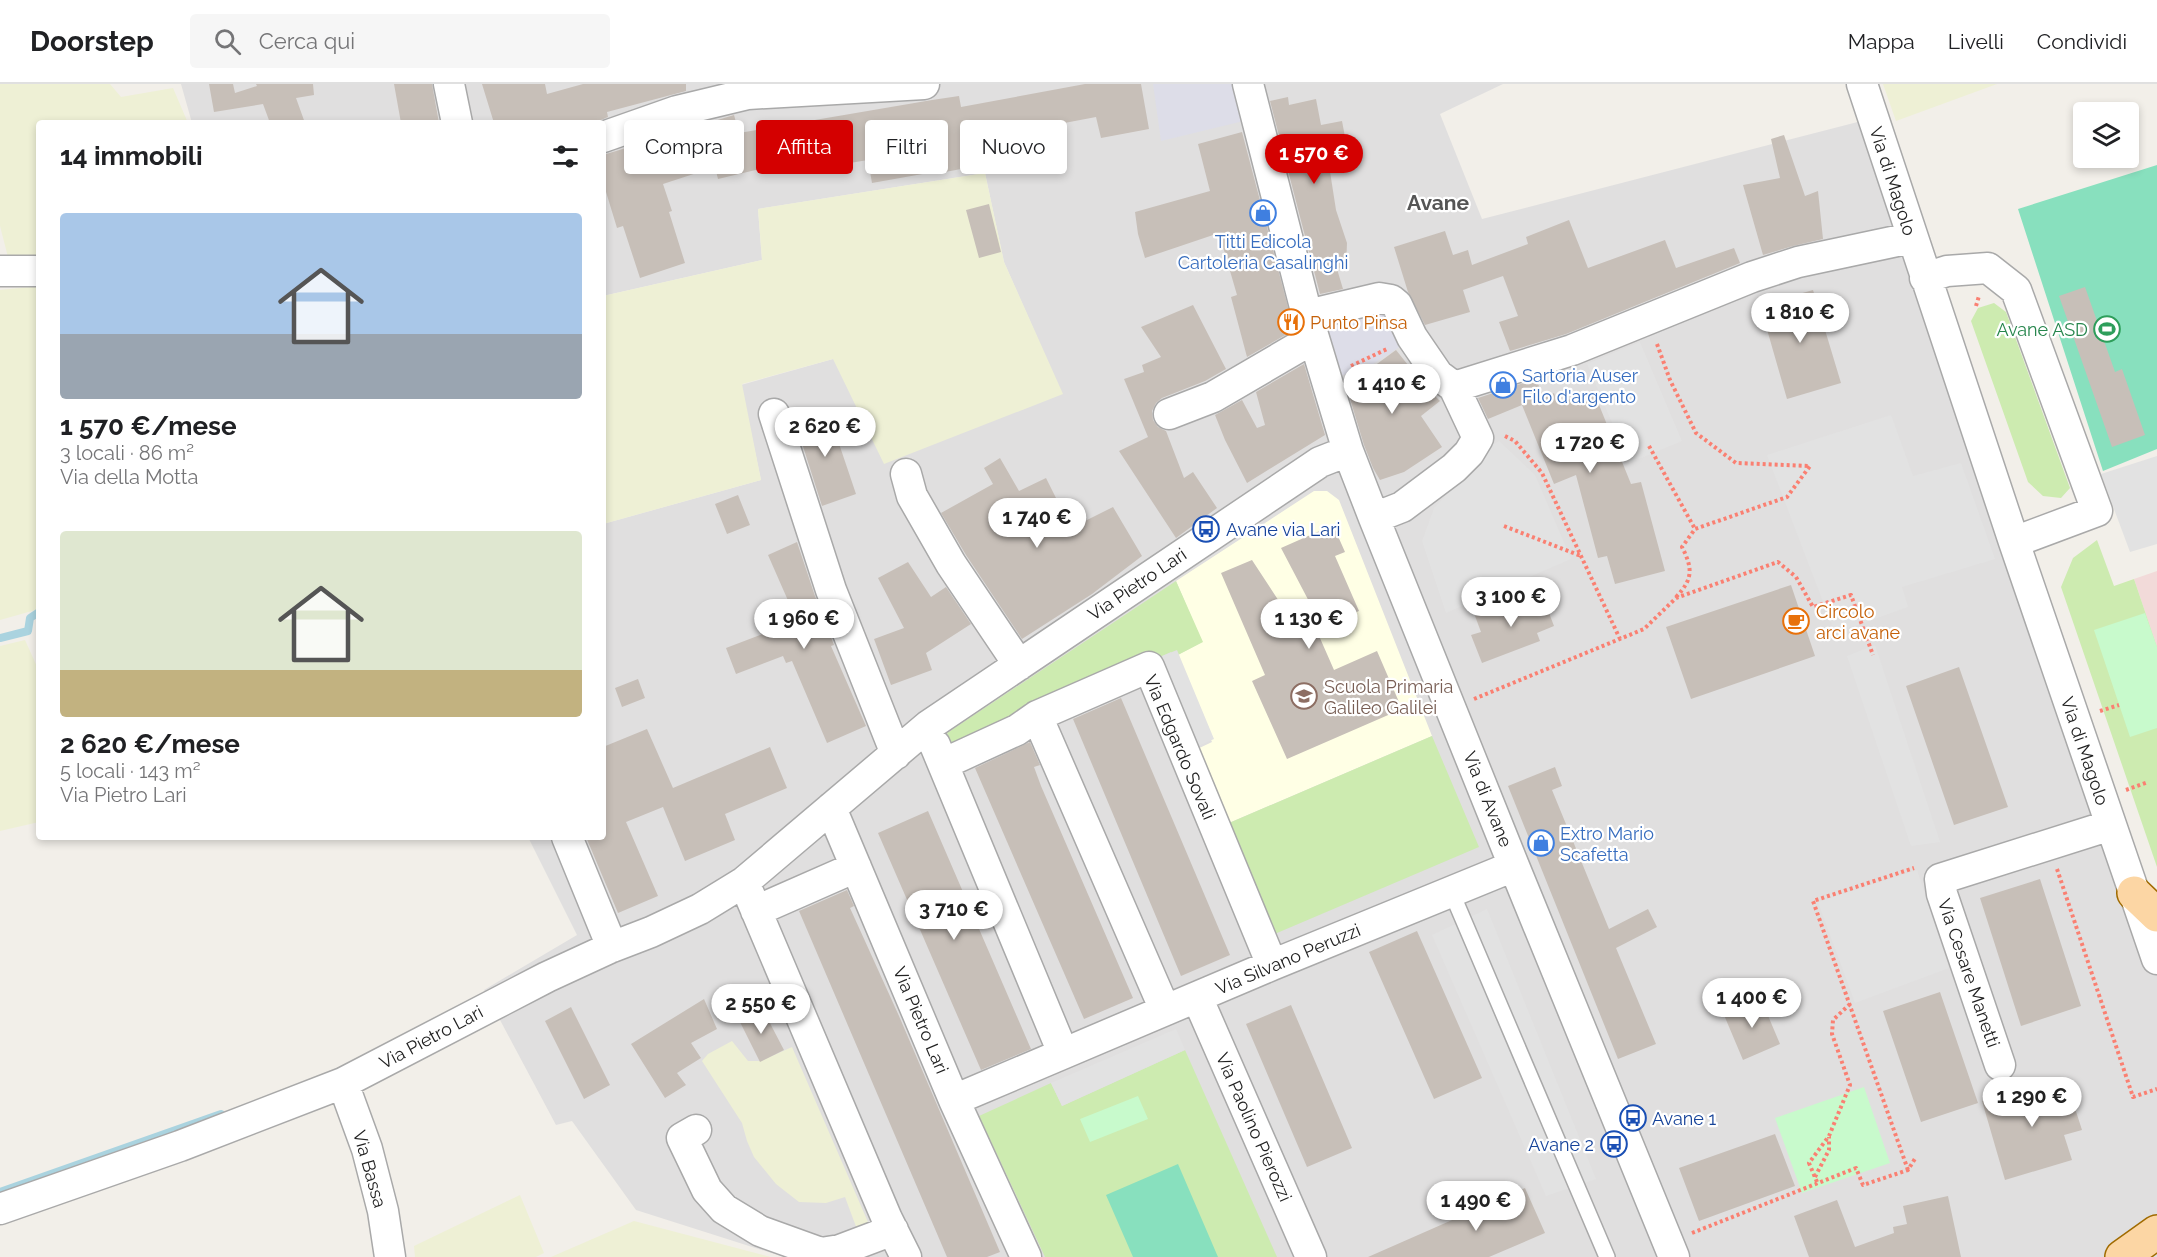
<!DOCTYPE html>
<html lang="it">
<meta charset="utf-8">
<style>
body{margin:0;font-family:Raleway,sans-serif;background:#f6f6f6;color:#202124;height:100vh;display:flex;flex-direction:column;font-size:22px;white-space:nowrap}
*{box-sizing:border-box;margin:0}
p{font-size:20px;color:#757577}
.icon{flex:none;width:33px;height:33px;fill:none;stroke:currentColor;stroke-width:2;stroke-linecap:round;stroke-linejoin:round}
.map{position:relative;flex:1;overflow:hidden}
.sheet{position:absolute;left:36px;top:36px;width:570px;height:720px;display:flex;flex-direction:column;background:#fff;border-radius:6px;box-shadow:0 3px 9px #0003}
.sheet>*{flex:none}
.top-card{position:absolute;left:624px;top:36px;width:570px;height:54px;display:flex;gap:12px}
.controls{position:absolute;left:2073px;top:18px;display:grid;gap:12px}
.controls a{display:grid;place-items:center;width:66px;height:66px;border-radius:6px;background:#fff;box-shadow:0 3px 9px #0003;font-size:30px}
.price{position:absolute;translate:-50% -51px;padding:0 14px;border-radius:21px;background:#fff;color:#222;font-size:20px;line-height:39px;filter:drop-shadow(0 2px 3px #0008)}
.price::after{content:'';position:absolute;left:50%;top:36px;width:18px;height:14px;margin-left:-9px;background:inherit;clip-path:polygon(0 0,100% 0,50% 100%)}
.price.on{background:#d40000;color:#fff}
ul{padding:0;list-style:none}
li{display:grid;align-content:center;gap:12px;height:318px;padding:0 24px}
li span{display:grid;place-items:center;height:186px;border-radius:6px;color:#555}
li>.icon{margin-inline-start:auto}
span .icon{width:108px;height:108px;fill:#fffc;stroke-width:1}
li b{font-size:26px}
h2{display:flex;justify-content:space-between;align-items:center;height:72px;padding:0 24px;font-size:26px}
.chip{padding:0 21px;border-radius:6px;background:#fff;box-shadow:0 3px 9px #0003;font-size:21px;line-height:54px}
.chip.on{background:#d40000;color:#fff}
header{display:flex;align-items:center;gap:36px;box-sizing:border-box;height:84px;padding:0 30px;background:#fff;border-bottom:2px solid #e0e0e0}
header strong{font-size:28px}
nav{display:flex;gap:33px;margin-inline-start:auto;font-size:21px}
.search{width:420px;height:54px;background:#f6f6f6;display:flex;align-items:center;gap:15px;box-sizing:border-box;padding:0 21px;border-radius:6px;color:#757577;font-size:22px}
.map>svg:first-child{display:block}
</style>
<header>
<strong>Doorstep</strong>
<div class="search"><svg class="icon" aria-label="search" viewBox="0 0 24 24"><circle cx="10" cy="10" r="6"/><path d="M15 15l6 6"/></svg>Cerca qui</div>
<nav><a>Mappa</a><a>Livelli</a><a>Condividi</a></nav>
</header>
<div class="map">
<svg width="2157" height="1173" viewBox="0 0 2157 1173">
<rect width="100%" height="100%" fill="#f2efe9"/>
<path fill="#e0dfdf" d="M181,0H1503L1440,30L1482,135L1881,32L2157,849V1173H784L636,1126L572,1037L556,1041L484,906L577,851L528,753H603V440L761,396L741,301L833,275L1062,310L1004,178L985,89L758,125L762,176L603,212V39H192Z"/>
<path fill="#f2dad9" d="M2157,487V563L2134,495Z"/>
<path fill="#ffffe5" d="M1314,407H1327L1339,416L1432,652L1222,742L1191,668L1212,658L1174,573L1202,558L1176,497Z"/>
<path fill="#eef0d5" d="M0,0H110L121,13L173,4L188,39H39V171L9,177L0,142Z
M1883,0H1997L1896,37Z
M985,89L1004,178L1063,310L884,380L833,275L742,300L761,396L603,440V212L762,176L758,125Z
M39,202V525L0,536V206Z
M25,556L39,587V738L0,747V562Z
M732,957L748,977H761L792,963L871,1145L858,1148L845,1113L826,1119L799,1118L776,1100L754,1073L747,1057L742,1039L702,977L708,970Z
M520,1111L544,1169L536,1173H415L414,1162Z
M634,1137L771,1173H551Z"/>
<path fill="#cdebb0" d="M1994,219L2006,228L2070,404L2061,414L2043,412L2028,398L1971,237L1978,224Z
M2097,456L2114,502L2134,495L2157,563V783L2061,503L2073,474Z
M1176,497L1203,558L1174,573L1171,568L955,666L947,649Z
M1432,652L1479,763L1270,852L1222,742Z
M1185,966L1277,1173H1045L979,1032L1051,999L1062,1022Z"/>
<path fill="#c8facc" d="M2145,529L2157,563V644L2130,653L2094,546Z
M1864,1003L1890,1079L1802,1109L1775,1034Z
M1138,1012L1148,1035L1090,1058L1080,1035Z"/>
<path fill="#88e0be" d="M2157,81V365L2103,387L2018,125Z
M1178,1080L1218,1173H1133L1106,1111Z"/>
<path fill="#e2e2e2" d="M1640,258L1682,357L1629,379L1587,280Z
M1891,331L1913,392L1961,379L1995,475L1902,503L1908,523L1835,549L1767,371Z
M1499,357L1535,391L1571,475L1446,529L1422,457L1434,424L1473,383L1488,363Z
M2157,372V460L2130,468L2101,390Z
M1875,561L1940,758L1911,762L1847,572Z
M1177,566L1214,655L1198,662L1162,572Z
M1917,786L1949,884L1855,919L1818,818Z
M1487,825L1596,1095L1546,1112L1432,851Z
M1176,945L1185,966L1062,1022L1051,999Z"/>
<path fill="#dddde8" d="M1153,0H1248L1256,34L1161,57Z
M1382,222L1401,262L1370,282L1367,278L1342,292L1321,233Z"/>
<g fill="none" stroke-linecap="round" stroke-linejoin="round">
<path stroke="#aad3df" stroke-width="8" d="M0,554L28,547L30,534L39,528
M0,1108L221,1030"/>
</g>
<path fill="#c7bfb8" d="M209,0H233L235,9L257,2L256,0H313L314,11L296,14L305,39H270L263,20L214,28Z
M394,0H432L439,39H401Z
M482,0H545L547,10L583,0H686V7L607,28L608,33L594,39H494Z
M1085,0H1141L1149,45L1101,54L1096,33L1059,40L1060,44L1042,47L1046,69L945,88V86L872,99L868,76L783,90L781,80L718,95L715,83L663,100L672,127L669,128L685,179L640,194L623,142L617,144L603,98V71L734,31L739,49L932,16L959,12L961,23Z
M1288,13L1289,21L1316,15L1321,41L1342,37L1346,58L1326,62L1336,126L1347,159L1346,183L1337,185L1343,205L1320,210L1270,17Z
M1242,48L1294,246L1247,273L1231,213L1237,211L1219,149L1145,174L1138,150L1135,128L1210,107L1198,60Z
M1784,51L1805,112L1818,107L1823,155L1793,162L1763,171L1743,101L1780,94L1771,55Z
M989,120L1001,168L979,174L966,126Z
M1569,136L1588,184L1665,156L1676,184L1734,164L1740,179L1566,250L1510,267L1499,238L1518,232L1503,192L1463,206L1470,228L1425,241L1408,208L1394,163L1445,147L1453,171L1468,166L1472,181L1528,160L1526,153Z
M2085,203L2115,288L2122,285L2145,351L2112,363L2059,212Z
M1813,206L1841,299L1787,315L1760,221Z
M1193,221L1226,285L1205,297L1162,314L1156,319L1152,327L1153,336L1158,343L1166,347L1184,394L1193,388L1217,424L1176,454L1119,367L1148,353L1124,295L1144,288L1142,281L1161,273L1141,243Z
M1396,266L1424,301L1440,317L1421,332L1442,363L1404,388L1380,396L1373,384L1364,361L1344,295L1366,280L1370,285Z
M1304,280L1325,351L1247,399L1225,356L1215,331L1242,316L1257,344L1265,341L1256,308Z
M1536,295L1544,314L1554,309L1558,320L1593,306L1631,400L1641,398L1665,487L1615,500L1607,472L1598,474L1576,391L1554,400L1522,321L1488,335L1478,314Z
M809,325L814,338L830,333L856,410L822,422L793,331Z
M1000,374L1019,407L1046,394L1071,444L1113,423L1142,472L1092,510L1022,555L966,471L941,429L993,400L984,384Z
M738,411L750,441L727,450L715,420Z
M1333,441L1345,468L1335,472L1359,527L1316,545L1334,586L1377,567L1402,625L1287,675L1252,597L1265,591L1221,489L1252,476L1292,537L1313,525L1281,464Z
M797,458L815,512L834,561L831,562L866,642L827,659L792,577L786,579L783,572L736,590L726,564L797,537L768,471Z
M908,478L931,513L946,503L971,540L926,569L932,586L891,601L874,555L904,544L878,494Z
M1791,501L1815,572L1691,615L1666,543Z
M1531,511L1534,520L1544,516L1554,542L1537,549L1540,557L1482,579L1471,551L1481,548L1475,532Z
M1959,583L2008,723L1954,741L1906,602Z
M638,595L645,614L622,623L615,604Z
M1121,614L1230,871L1181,892L1073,635Z
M647,645L673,704L770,663L787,704L725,730L735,756L685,777L663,723L626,738L658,812L618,829L586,753H603V663Z
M1030,658L1040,681L1034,683L1041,702L1133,914L1084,935L975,684Z
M1555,683L1562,702L1552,706L1609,845L1648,825L1657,843L1616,864L1656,960L1618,975L1508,702Z
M928,727L1031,965L981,986L878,749Z
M2040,795L2081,922L2021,942L1980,814Z
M847,806L854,822L850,824L899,932L1000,1168L987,1173H947L799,827Z
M1417,847L1482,994L1434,1015L1369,868Z
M1940,908L1978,1019L1921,1038L1883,927Z
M704,915L717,945L691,959L701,974L677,989L686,1001L665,1014L631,960Z
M1761,915L1780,960L1743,976L1724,931Z
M1291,921L1352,1064L1307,1083L1246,940Z
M761,922L784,966L760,978L739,936Z
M571,923L610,1001L584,1015L545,937Z
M2057,995L2063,1015L2071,1012L2082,1046L2064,1051L2072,1076L2005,1096L1982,1017Z
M1775,1050L1795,1102L1699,1137L1679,1084Z
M1525,1104L1545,1149L1489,1173H1368Z
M1948,1112L1961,1173H1809L1794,1132L1837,1116L1855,1163L1894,1149L1893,1143L1907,1140L1903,1122Z"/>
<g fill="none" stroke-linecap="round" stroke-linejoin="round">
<g stroke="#a9a9a9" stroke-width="18">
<path id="lane" d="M1451,807L1607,1173"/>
</g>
<g stroke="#a9a9a9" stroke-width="33">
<path id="street" d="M449,0L457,39
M1248,0L1307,231L1348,367L1374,434L1514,782L1674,1173
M1862,0L2014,458L2157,875
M603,53L677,27L748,10L924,0
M0,187H39
M1925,194L1947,187L1988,184L2016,206L2097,427L2014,458
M1307,231L1379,214L1391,216L1397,221L1412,253L1438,291L1454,303L1572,266L1752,193L1798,178L1911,154
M774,330L831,506L896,670
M1169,330L1213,313L1314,254
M906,390L912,412L951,480L1019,581
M1374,434L1402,423L1454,384L1469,369L1478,354L1454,303
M1037,632L1165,926
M935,661L1063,969
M943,680L1017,646L1037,632L1149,583L1272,881
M831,724L954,1016
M567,753L612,863
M744,798L887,1135L906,1173
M756,827L856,783
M1197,913L1311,1173
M2000,981L1942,810L1940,795L2111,741
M343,999L367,1065L383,1127L390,1173
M696,1046L682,1054L707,1106L724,1125L760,1147L821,1169L840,1166L893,1146
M0,1125L180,1062L343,999L547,893L612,863L651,848L700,825L744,798L928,642L1320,378L1348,367
M1026,1173L954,1016L1272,881L1514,782"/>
</g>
<g stroke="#a06b00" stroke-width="36">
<path id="primary" d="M2134,809L2157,831
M2122,1173L2157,1148"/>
</g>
<path stroke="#fa8072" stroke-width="4" stroke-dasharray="3 3" stroke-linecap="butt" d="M1976,222L1979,212
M1657,260L1670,296L1696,349L1736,379L1810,382
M1351,282L1387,265
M1505,352L1515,357L1542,389L1620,555
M1649,362L1695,445
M1504,442L1581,472
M1676,513C1693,495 1693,485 1682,463L1695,445L1787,413L1810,382
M1474,615L1644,545L1676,514L1778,478L1796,493L1813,523L1851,511L1873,571
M2100,627L2119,621
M2126,706L2148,698
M2057,785L2133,1013L2157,1005
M1908,1086L1813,817L1914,784
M1815,1093L1829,1066V1053
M1817,1098L1809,1079L1829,1052L1850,1001L1832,950L1833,936L1850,920
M1692,1149L1856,1084L1863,1101L1908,1086L1916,1073"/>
<use href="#lane" stroke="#fff" stroke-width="15"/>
<use href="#street" stroke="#fff" stroke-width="30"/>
<use href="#primary" stroke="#fcd6a4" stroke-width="33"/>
</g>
<defs>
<g id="shop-ring" transform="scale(1.35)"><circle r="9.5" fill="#fff" stroke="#3f7fe0" stroke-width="1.5"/><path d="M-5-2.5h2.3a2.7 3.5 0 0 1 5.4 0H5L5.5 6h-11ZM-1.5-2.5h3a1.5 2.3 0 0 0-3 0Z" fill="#3f7fe0"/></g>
<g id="restaurant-ring" transform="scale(1.35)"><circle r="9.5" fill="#fff" stroke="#e8710a" stroke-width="1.5"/><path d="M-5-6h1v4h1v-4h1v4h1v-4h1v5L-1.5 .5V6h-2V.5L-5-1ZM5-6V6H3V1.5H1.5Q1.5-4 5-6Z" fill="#e8710a"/></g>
<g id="stadium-ring" transform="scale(1.35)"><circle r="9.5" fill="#fff" stroke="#2e9e5b" stroke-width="1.5"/><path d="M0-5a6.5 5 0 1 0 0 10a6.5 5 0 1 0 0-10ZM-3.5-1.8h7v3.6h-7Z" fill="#2e9e5b"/></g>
<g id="bus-ring" transform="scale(1.35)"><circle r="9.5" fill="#fff" stroke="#1a4fb4" stroke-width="1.5"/><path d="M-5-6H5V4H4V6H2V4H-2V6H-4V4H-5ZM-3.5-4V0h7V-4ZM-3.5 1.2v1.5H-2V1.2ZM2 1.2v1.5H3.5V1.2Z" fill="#1a4fb4"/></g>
<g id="cafe-ring" transform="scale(1.35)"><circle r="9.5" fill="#fff" stroke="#e8710a" stroke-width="1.5"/><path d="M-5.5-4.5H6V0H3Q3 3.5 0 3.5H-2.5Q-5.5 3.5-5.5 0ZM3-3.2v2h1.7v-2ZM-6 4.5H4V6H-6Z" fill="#e8710a"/></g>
<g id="school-ring" transform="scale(1.35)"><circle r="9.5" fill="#fff" stroke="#8d6e63" stroke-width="1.5"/><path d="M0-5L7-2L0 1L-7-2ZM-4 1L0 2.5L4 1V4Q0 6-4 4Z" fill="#8d6e63"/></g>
</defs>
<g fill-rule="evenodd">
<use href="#shop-ring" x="1263" y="129"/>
<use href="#restaurant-ring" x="1291" y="238"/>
<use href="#stadium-ring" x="2107" y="245"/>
<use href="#shop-ring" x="1503" y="301"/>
<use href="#bus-ring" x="1206" y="445"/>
<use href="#cafe-ring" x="1796" y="537"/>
<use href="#school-ring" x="1304" y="612"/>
<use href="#shop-ring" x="1541" y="759"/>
<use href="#bus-ring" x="1633" y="1034"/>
<use href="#bus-ring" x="1614" y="1060"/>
</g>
<g text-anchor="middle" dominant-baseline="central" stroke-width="4.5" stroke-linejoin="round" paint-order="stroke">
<g font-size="18" fill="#222" stroke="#fff">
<text transform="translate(1893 97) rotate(72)">Via di Magolo</text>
<text transform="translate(1137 500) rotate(-34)">Via Pietro Lari</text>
<text transform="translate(1180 663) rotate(67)">Via Edgardo Sovali</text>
<text transform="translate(2085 667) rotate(71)">Via di Magolo</text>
<text transform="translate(1488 715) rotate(68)">Via di Avane</text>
<text transform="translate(1288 875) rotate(-23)">Via Silvano Peruzzi</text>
<text transform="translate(1969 889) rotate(71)">Via Cesare Manetti</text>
<text transform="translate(921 936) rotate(67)">Via Pietro Lari</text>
<text transform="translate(431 953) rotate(-28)">Via Pietro Lari</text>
<text transform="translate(1254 1043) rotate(66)">Via Paolino Pierozzi</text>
<text transform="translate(370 1085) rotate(74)">Via Bassa</text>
</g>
<g font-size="18" fill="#366cbe" stroke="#fff" text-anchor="start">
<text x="1263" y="157" text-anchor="middle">Titti Edicola<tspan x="1263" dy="21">Cartoleria Casalinghi</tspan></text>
<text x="1522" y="291">Sartoria Auser<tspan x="1522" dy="21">Filo d'argento</tspan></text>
<text x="1560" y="749">Extro Mario<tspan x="1560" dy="21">Scafetta</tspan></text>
</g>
<g font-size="18" fill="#c56008" stroke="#fff" text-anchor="start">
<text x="1310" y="238">Punto Pinsa</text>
<text x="1816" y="527">Circolo<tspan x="1816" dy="21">arci avane</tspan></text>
</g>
<g font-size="18" fill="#27864d" stroke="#fff" text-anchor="end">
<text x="2088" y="245">Avane ASD</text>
</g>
<g font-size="18" fill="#164399" stroke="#fff" text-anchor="start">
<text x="1226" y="445">Avane via Lari</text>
<text x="1652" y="1034">Avane 1</text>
<text x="1594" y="1060" text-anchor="end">Avane 2</text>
</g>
<g font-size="18" fill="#785e54" stroke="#fff" text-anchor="start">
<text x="1324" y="602">Scuola Primaria<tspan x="1324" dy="21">Galileo Galilei</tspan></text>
</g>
<g font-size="21" font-weight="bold" fill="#555" stroke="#fff">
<text x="1438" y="118">Avane</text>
</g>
</g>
</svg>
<div class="controls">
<a><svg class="icon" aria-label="layers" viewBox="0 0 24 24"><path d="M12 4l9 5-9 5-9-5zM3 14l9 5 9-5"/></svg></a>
</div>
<b class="price on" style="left:1314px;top:101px">1 570 €</b>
<b class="price" style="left:1800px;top:260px">1 810 €</b>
<b class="price" style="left:1392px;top:331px">1 410 €</b>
<b class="price" style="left:825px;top:374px">2 620 €</b>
<b class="price" style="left:1590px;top:390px">1 720 €</b>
<b class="price" style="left:1037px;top:465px">1 740 €</b>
<b class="price" style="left:1511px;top:544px">3 100 €</b>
<b class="price" style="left:804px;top:566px">1 960 €</b>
<b class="price" style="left:1309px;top:566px">1 130 €</b>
<b class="price" style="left:954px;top:857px">3 710 €</b>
<b class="price" style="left:1752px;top:945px">1 400 €</b>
<b class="price" style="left:761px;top:951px">2 550 €</b>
<b class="price" style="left:2032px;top:1044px">1 290 €</b>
<b class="price" style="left:1476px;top:1148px">1 490 €</b>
<div class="top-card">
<a class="chip">Compra</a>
<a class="chip on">Affitta</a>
<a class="chip">Filtri</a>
<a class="chip">Nuovo</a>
</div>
<section class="sheet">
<h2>14 immobili<svg class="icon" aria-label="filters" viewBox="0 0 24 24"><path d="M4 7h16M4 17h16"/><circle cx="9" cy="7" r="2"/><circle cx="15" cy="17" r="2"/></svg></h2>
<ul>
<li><span style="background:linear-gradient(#a9c7e8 65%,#9aa5b1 0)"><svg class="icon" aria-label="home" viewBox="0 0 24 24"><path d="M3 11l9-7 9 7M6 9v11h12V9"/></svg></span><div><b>1 570 €/mese</b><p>3 locali · 86 m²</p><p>Via della Motta</p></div></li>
<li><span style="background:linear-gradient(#dfe7d0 75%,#c2b280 0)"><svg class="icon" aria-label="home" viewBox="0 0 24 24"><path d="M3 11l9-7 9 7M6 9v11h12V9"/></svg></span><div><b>2 620 €/mese</b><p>5 locali · 143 m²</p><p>Via Pietro Lari</p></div></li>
</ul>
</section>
</div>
